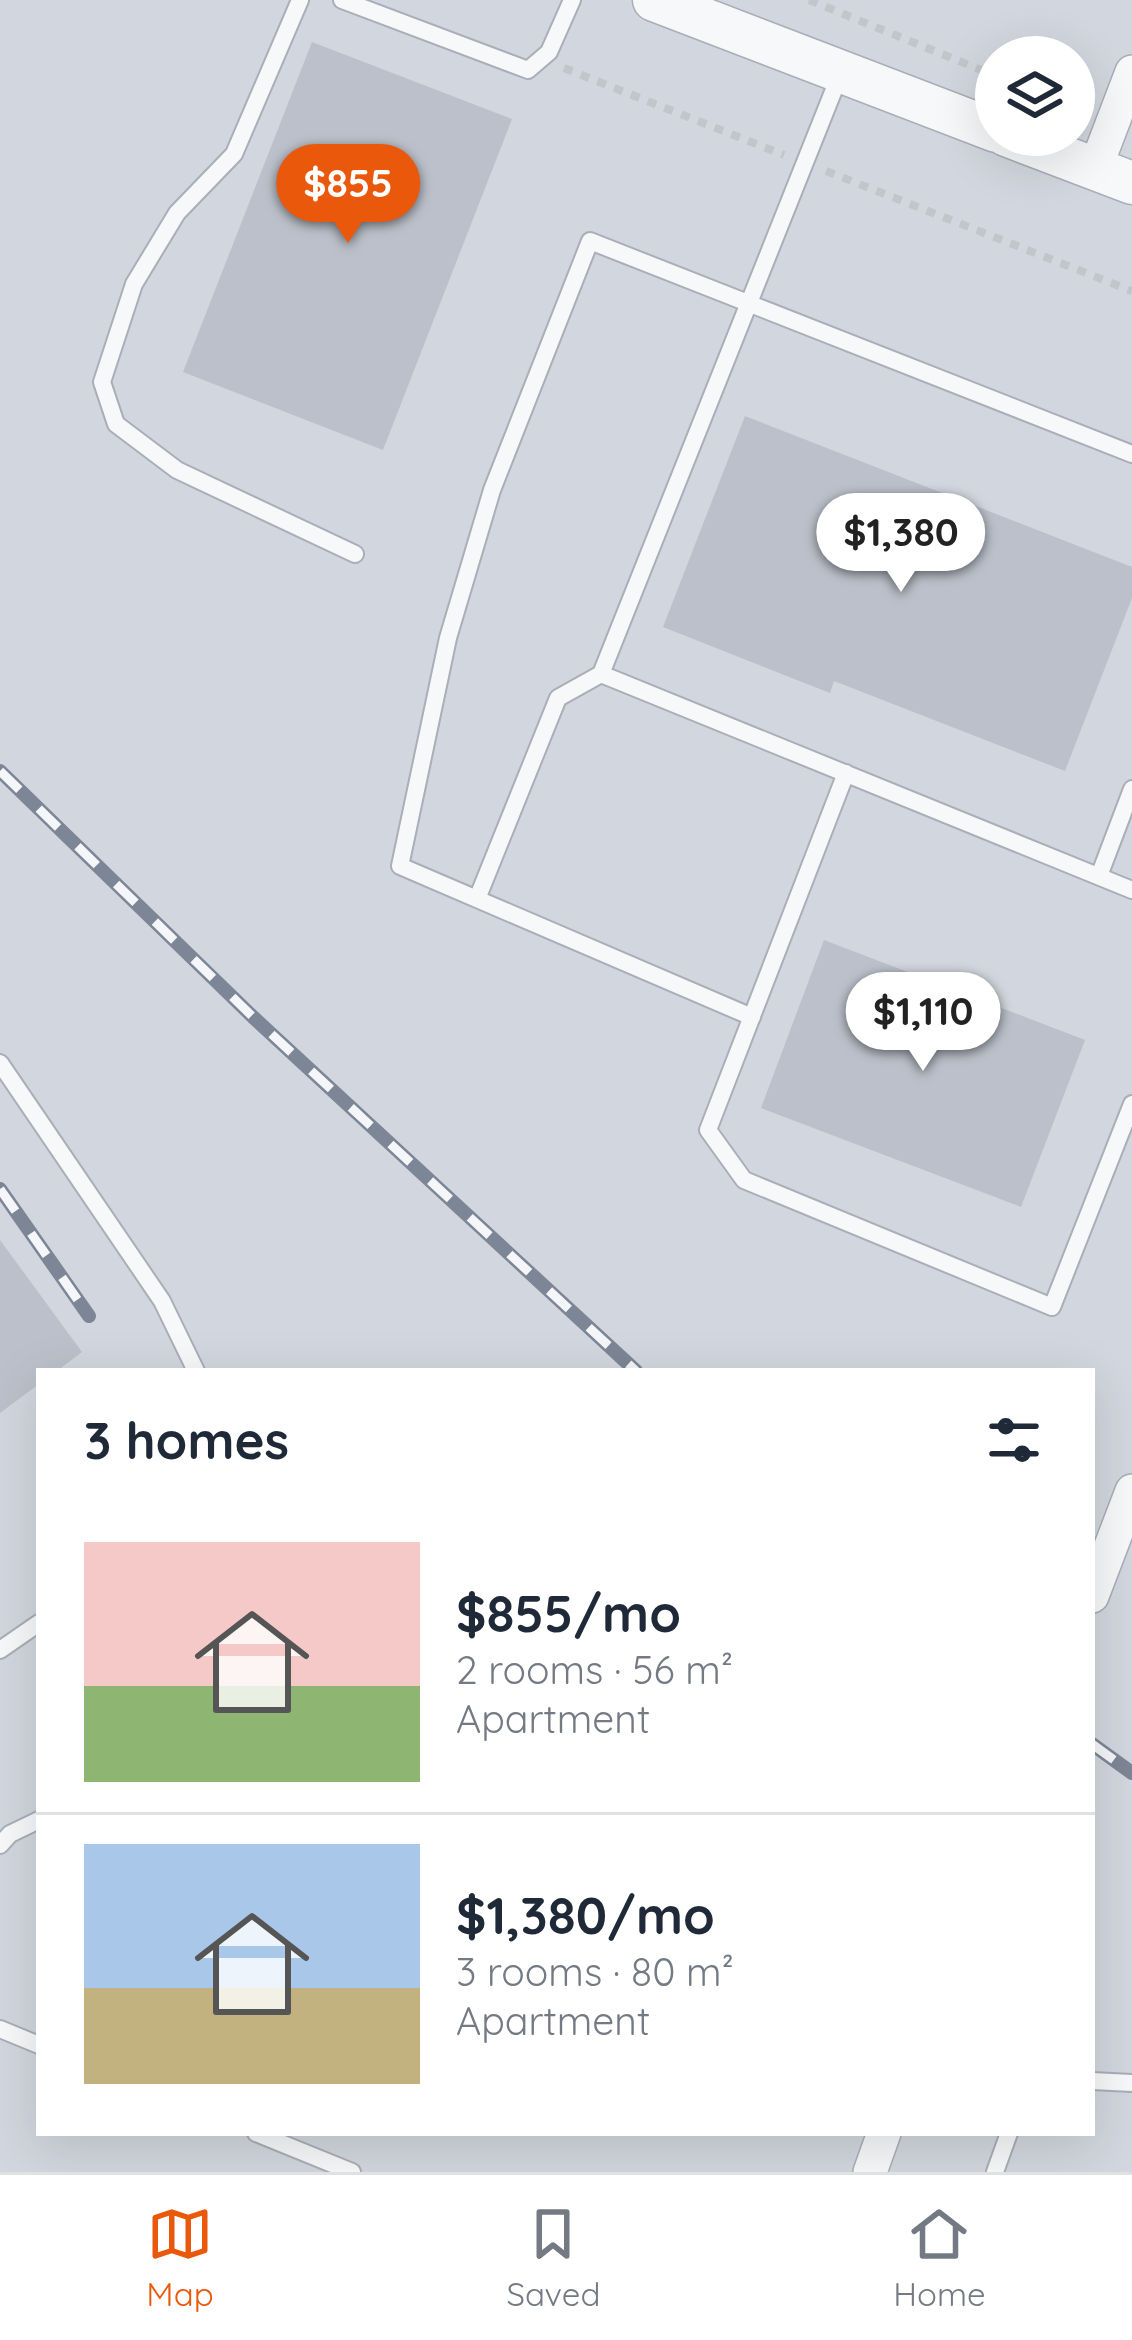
<!DOCTYPE html>
<meta charset="utf-8">
<style>
body{margin:0;font-family:Quicksand,sans-serif;background:#f2f2f3;color:#1f2937;height:100vh;display:flex;flex-direction:column;font-size:45px;white-space:nowrap}
*{box-sizing:border-box;margin:0}
p{font-size:39px;color:#747a83}
.icon{flex:none;width:66px;height:66px;fill:none;stroke:currentColor;stroke-width:2;stroke-linecap:round;stroke-linejoin:round}
.map{position:relative;flex:1;overflow:hidden}
.drawer{position:absolute;left:36px;top:1368px;width:1059px;height:768px;display:flex;flex-direction:column;background:#fff;border-radius:0px;box-shadow:0 12px 48px #0002}
.drawer>*{flex:none}
.fabs{position:absolute;left:975px;top:36px;display:grid;gap:24px}
.fabs a{display:grid;place-items:center;width:120px;height:120px;border-radius:50%;background:#fff;box-shadow:0 12px 48px #0002;font-size:60px}
.price{position:absolute;translate:-50% -102px;padding:0 27px;border-radius:42px;background:#fff;color:#222;font-size:39px;line-height:78px;filter:drop-shadow(0 3px 6px #0008)}
.price::after{content:'';position:absolute;left:50%;top:72px;width:36px;height:27px;margin-left:-18px;background:inherit;clip-path:polygon(0 0,100% 0,50% 100%)}
.price.active{background:#ea580c;color:#fff}
ul{padding:0;list-style:none}
li{display:flex;align-items:center;gap:36px;height:300px;padding:0 48px}
li+li{border-top:3px solid #e0e1e3}
li span{display:grid;place-items:center;flex:none;width:336px;height:240px;border-radius:0px;color:#555}
li>.icon{margin-inline-start:auto}
span .icon{width:144px;height:144px;fill:#fffc;stroke-width:1}
li b{font-size:51px}
h2{display:flex;justify-content:space-between;align-items:center;height:144px;padding:0 48px;font-size:51px}
.dock{display:flex;justify-content:space-around;align-items:center;height:168px;border-top:3px solid #e0e1e3;background:#fff;font-size:33px;color:#747a83}
.dock a{display:grid;justify-items:center;gap:6px}
.dock .active{color:#ea580c}
.map>svg:first-child{display:block}
</style>
<div class="map">
<svg width="1132" height="2172" viewBox="0 0 1132 2172">
<rect width="100%" height="100%" fill="#e4e7ec"/>
<path fill="#d2d6de" fill-rule="evenodd" d="M0,0H1132V2172H0ZM996,57H1074V135H996ZM39,1371H1092V2133H39Z"/>
<path fill="#bbc0ca" d="M312,42L512,119L383,450L183,372Z
M745,416L1132,567V598L1065,771L834,681L830,693L663,627Z
M824,940L1085,1040L1021,1207L761,1108Z
M0,1240L82,1352L57,1371H39V1384L0,1413Z"/>
<g fill="none" stroke-linecap="round" stroke-linejoin="round">
<g stroke="#a9aeb7" stroke-width="20">
<path id="service" d="M300,0L234,154L177,213L134,284L102,382L116,424L177,470L355,554
M342,0L528,70L549,52L572,0
M841,72L601,674L1132,890
M846,773L708,1130L744,1180L1052,1307L1132,1104
M1099,876L1132,789
M477,899L558,698L601,674
M752,1017L400,866L448,638L492,490L590,241L1132,454
M0,1063L162,1301L196,1371
M0,1650L39,1623
M0,1845L10,1834L39,1820
M0,2029L39,2045
M1092,2081L1132,2083
M256,2133L352,2172
M995,2172L1009,2133"/>
</g>
<g stroke="#a9aeb7" stroke-width="36">
<path id="minor" d="M1095,169L1132,72
M1092,1596L1132,1491
M870,2172L884,2133"/>
</g>
<g stroke="#a9aeb7" stroke-width="45">
<path id="tertiary" d="M654,0L996,131
M1006,135L1132,183"/>
</g>
<path stroke="#c2c5cb" stroke-width="8" stroke-dasharray="9 9" stroke-linecap="butt" d="M809,0L996,76
M564,68L784,155
M826,171L1132,291"/>
<use href="#service" stroke="#f7f8fa" stroke-width="16"/>
<use href="#minor" stroke="#f7f8fa" stroke-width="33"/>
<use href="#tertiary" stroke="#f7f8fa" stroke-width="42"/>
<g stroke="#7d8696" stroke-width="14">
<path id="rail" d="M0,771L253,1017L636,1371
M0,1189L89,1316
M1092,1744L1132,1773"/>
</g>
<use href="#rail" stroke="#f4f6f9" stroke-width="9" stroke-dasharray="27" stroke-linecap="butt"/>
</g>
</svg>
<div class="fabs">
<a><svg class="icon" aria-label="layers" viewBox="0 0 24 24"><path d="M12 4l9 5-9 5-9-5zM3 14l9 5 9-5"/></svg></a>
</div>
<b class="price active" style="left:348px;top:246px">$855</b>
<b class="price" style="left:901px;top:595px">$1,380</b>
<b class="price" style="left:923px;top:1074px">$1,110</b>
<section class="drawer">
<h2>3 homes<svg class="icon" aria-label="filters" viewBox="0 0 24 24"><path d="M4 7h16M4 17h16"/><circle cx="9" cy="7" r="2"/><circle cx="15" cy="17" r="2"/></svg></h2>
<ul>
<li><span style="background:linear-gradient(#f6c9c9 60%,#8fb573 0)"><svg class="icon" aria-label="home" viewBox="0 0 24 24"><path d="M3 11l9-7 9 7M6 9v11h12V9"/></svg></span><div><b>$855/mo</b><p>2 rooms · 56 m²</p><p>Apartment</p></div></li>
<li><span style="background:linear-gradient(#a9c7e8 60%,#c2b280 0)"><svg class="icon" aria-label="home" viewBox="0 0 24 24"><path d="M3 11l9-7 9 7M6 9v11h12V9"/></svg></span><div><b>$1,380/mo</b><p>3 rooms · 80 m²</p><p>Apartment</p></div></li>
</ul>
</section>
</div>
<nav class="dock">
<a class="active"><svg class="icon" aria-label="map" viewBox="0 0 24 24"><path d="M3 6l6-2 6 2 6-2v14l-6 2-6-2-6 2zM9 4v14M15 6v14"/></svg>Map</a>
<a><svg class="icon" aria-label="saved" viewBox="0 0 24 24"><path d="M7 4h10v16l-5-4-5 4z"/></svg>Saved</a>
<a><svg class="icon" aria-label="home" viewBox="0 0 24 24"><path d="M3 11l9-7 9 7M6 9v11h12V9"/></svg>Home</a>
</nav>
